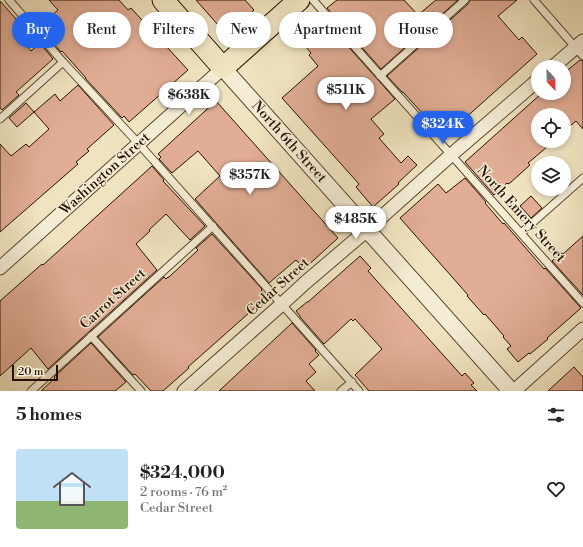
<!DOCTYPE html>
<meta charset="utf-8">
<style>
body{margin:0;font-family:"Libre Bodoni",serif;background:#f6f6f6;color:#202124;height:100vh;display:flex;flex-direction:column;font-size:15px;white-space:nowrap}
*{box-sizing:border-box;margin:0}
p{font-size:13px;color:#757577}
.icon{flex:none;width:22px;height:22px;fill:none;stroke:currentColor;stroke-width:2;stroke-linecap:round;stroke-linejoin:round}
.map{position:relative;height:391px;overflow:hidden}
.details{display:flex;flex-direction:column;background:#fff;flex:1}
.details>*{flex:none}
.top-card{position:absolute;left:12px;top:12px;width:559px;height:36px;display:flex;gap:8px}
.needle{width:26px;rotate:158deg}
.controls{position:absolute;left:531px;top:60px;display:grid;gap:8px}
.controls a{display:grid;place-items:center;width:40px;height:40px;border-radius:50%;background:#fff;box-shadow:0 2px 6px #0003;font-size:20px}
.scale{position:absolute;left:12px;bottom:10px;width:46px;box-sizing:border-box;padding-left:4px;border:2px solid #261100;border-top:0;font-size:11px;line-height:14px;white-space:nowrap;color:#261100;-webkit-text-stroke:3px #f5edd6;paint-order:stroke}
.price{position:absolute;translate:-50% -34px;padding:0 9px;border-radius:14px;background:#fff;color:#222;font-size:13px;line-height:26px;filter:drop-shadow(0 1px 2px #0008)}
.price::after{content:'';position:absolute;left:50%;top:24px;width:12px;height:9px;margin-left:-6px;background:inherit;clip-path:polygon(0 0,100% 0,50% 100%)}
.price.on{background:#2563eb;color:#fff}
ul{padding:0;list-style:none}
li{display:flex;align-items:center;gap:12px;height:100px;padding:0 16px}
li+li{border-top:1px solid #e0e0e0}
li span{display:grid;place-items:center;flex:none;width:112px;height:80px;border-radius:4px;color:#555}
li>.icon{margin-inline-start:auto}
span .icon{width:48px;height:48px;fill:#fffc;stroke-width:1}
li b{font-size:17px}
h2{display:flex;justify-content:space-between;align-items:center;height:48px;padding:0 16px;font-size:17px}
.tag{padding:0 14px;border-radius:18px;background:#fff;box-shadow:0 2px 6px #0003;font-size:14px;line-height:36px}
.tag.on{background:#2563eb;color:#fff}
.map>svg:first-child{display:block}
</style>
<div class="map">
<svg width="583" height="391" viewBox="0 0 583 391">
<rect width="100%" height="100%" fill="#f0e4c0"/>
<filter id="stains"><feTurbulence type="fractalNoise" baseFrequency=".005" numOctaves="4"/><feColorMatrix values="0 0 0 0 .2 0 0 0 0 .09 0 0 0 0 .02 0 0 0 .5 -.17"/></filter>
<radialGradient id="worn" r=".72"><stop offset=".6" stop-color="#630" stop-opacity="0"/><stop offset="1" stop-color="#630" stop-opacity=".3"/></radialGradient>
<path fill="#e1ad95" stroke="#261100" d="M49,0H119L128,10L131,8L188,70L129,122L124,116L122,118L85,78H86L62,51L61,52L47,36L49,35L40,25L58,10Z
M196,0H245L254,10L232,30L222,20L218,25Z
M337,0H404L418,15L436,0H458L381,69L327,8Z
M470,0H517L498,16L519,40L522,37L537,54L444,137L403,92H402L387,76L468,4Z
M0,1L23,27L16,33L31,51L40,43L53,59L16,92L19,95L2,110L0,108Z
M315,14L318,17L320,15L395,99L371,119L384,134L379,138L401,163L408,156L417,165L398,183L399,184L373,207L356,187L359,184L282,98L318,66L309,55L311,53L293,32Z
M580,60L583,61V129L576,121L564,131V115H538V141H554L528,163L530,165L510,183L508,184L507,183L494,195L465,162L542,93H564V73Z
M78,85L114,125L87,149L89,151L76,162L78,164L0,232V144L11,156L26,144L29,147L49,129L34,112L55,94L60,101Z
M216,101L338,238L304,269L296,260L269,283L195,199L220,176L198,151L172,173L159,159L161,157L158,154Z
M26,103L34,112L17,127L9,118Z
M152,166L164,180L163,181L205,226L190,240L166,214L149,230L150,231L136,244L157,270L48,369L31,348L0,376V301L42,264L43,265Z
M465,178L486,202L485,203L503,224L504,223L544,269L545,268L581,308L547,338L548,339L530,354L529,353L518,362L507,349L511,346L503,337L504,336L485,314L484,315L467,296L468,295L400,218L438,184L446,193Z
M531,196L542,208L531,218L520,206Z
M212,234L262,289L261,290L267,297L188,367L189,368L163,391H151L135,374L133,375L98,337L164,277L166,279L168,277H169L198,250L196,248Z
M583,236V295L552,261L561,253L563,254Z
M360,256L371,268L368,271L462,376L465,373L474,383L471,385L477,391H369L355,375L382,349L355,319L353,321L351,319L324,344L300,317V316L296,311L307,302H308Z
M292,323L316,350L315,351L319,355L309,364L316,372L306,381L315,391H219Z
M91,343L126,382L115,391H41L55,378L54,377Z
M574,367L583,377V391H548Z"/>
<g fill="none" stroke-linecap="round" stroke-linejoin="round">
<g stroke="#584630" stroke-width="9">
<path id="service" d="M9,0L63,62L139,144L359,391
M313,0L583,303
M534,0L583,56
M380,76L465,0
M0,119L63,62
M521,233L583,178
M91,336L141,391
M31,391L213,226
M341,391L352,382"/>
</g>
<g stroke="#584630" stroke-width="15">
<path id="minor" d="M553,67L583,41
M0,268L223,68
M184,391L282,304L306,282L367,230L451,155L538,80
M514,391L583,329"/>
</g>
<g stroke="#584630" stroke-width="18">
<path id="tertiary" d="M223,68L511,391"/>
</g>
<g stroke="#261100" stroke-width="23">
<path id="primary" d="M163,0L223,68L299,0"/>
</g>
<use href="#service" stroke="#f5edd6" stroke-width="7"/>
<use href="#minor" stroke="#f5edd6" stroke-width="13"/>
<use href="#tertiary" stroke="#f5edd6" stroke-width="16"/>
<use href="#primary" stroke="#f0e4c0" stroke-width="21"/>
</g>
<g text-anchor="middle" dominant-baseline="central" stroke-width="3" stroke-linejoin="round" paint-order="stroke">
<g font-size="14" fill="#261100" stroke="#f5edd6">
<text transform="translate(289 142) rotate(48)">North 6th Street</text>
<text transform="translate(105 174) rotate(-42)">Washington Street</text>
<text transform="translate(521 214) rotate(48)">North Emery Street</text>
<text transform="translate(278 287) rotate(-42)">Cedar Street</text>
<text transform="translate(113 299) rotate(-42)">Carrot Street</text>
</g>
</g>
<rect width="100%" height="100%" filter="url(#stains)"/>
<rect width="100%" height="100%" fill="url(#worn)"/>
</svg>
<div class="controls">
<a><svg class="needle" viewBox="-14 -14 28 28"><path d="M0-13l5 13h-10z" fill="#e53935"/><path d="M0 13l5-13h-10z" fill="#757577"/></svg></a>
<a><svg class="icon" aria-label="locate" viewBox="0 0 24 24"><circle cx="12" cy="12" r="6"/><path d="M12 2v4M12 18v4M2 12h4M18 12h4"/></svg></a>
<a><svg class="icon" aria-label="layers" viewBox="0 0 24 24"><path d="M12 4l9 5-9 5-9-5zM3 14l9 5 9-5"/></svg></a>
</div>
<div class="scale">20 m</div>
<b class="price" style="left:346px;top:111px">$511K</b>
<b class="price" style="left:189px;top:116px">$638K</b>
<b class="price on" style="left:443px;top:145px">$324K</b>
<b class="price" style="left:250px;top:196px">$357K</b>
<b class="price" style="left:356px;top:240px">$485K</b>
<div class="top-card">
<a class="tag on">Buy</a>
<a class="tag">Rent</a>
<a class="tag">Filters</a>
<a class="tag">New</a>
<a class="tag">Apartment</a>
<a class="tag">House</a>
</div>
</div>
<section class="details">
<h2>5 homes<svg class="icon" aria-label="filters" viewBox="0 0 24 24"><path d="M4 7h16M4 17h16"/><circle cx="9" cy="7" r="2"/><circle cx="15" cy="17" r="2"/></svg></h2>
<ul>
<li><span style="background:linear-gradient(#bfe0f5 65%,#8fb573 0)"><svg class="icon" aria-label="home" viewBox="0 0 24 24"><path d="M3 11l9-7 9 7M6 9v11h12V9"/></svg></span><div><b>$324,000</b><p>2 rooms · 76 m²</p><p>Cedar Street</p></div><svg class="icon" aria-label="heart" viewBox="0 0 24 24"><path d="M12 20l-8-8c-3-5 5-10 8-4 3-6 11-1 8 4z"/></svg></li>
</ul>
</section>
